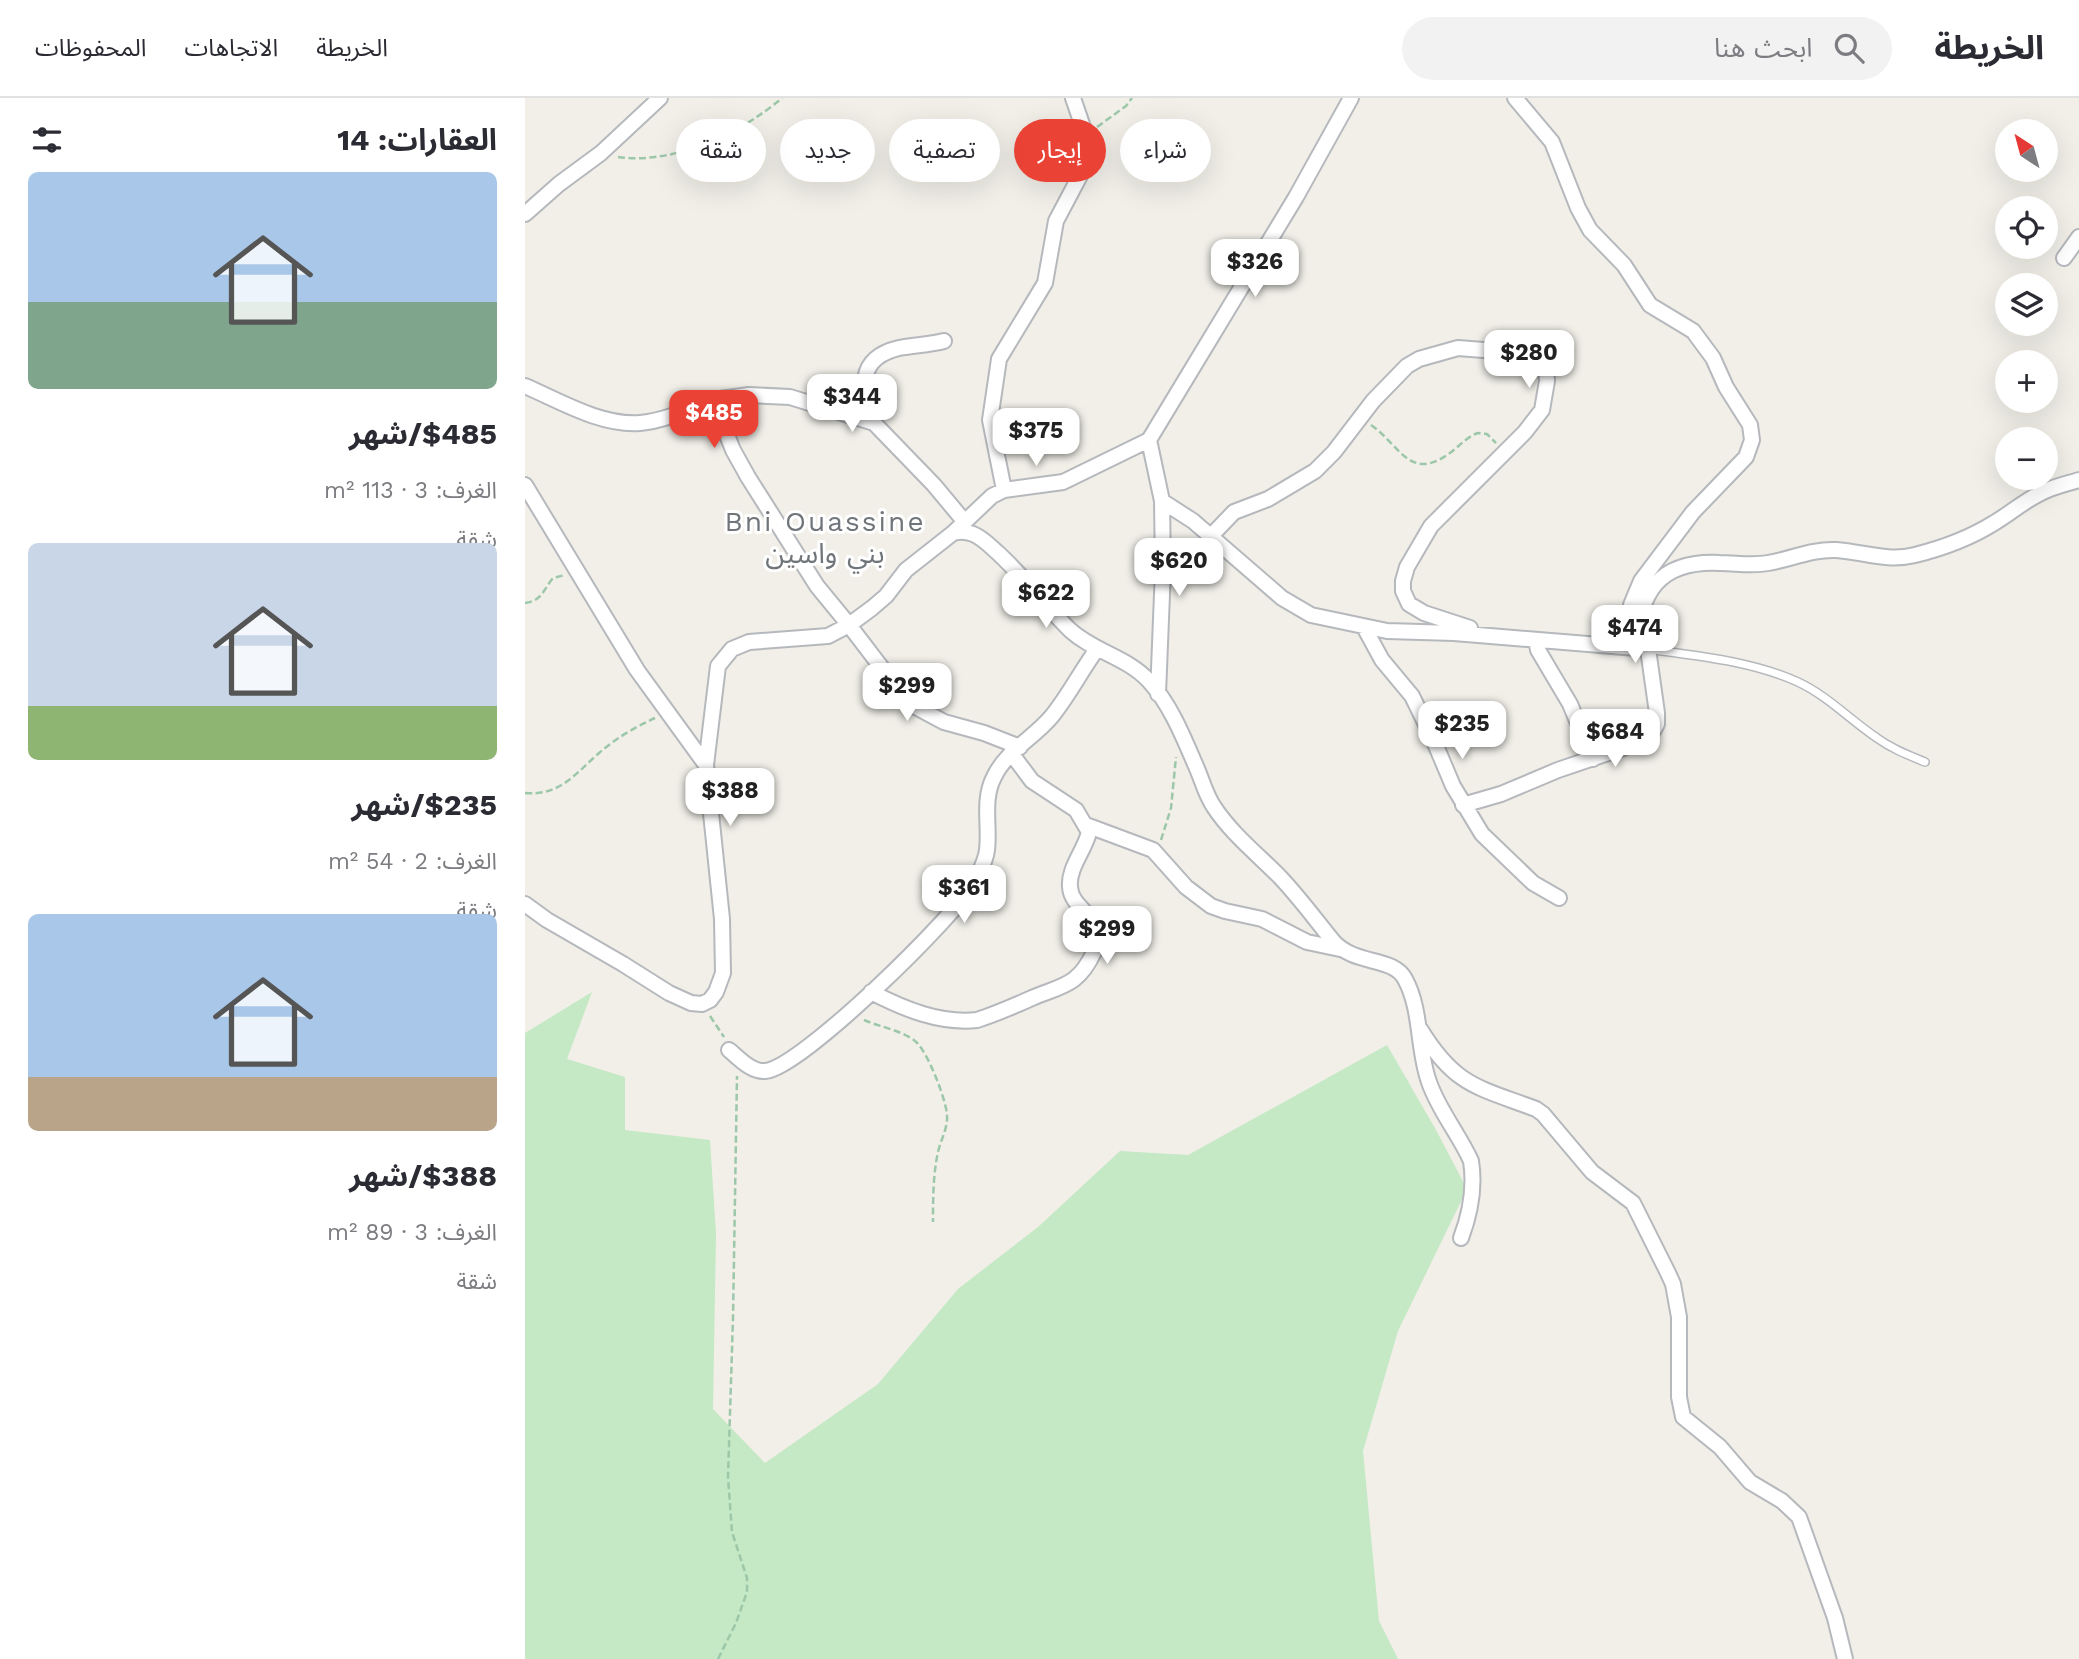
<!DOCTYPE html>
<html lang="ar">
<meta charset="utf-8">
<style>
body{margin:0;font-family:"Work Sans","Noto Sans Arabic",sans-serif;background:#f2f2f3;color:#2b2b33;direction:rtl;height:100vh;display:flex;flex-direction:column;font-size:26px;white-space:nowrap}
*{box-sizing:border-box;margin:0}
p{font-size:23px;color:#7c7c81}
.icon{flex:none;width:38px;height:38px;fill:none;stroke:currentColor;stroke-width:2;stroke-linecap:round;stroke-linejoin:round}
.map{position:relative;flex:1;overflow:hidden;direction:ltr}
.side{display:flex;flex-direction:column;background:#fff;width:525px}
.side>*{flex:none}
.hud{position:absolute;left:21px;top:21px;width:665px;height:63px;direction:rtl;display:flex;gap:14px}
.needle{width:46px;rotate:324deg}
.tools{position:absolute;left:1470px;top:21px;display:grid;gap:14px}
.tools a{display:grid;place-items:center;width:63px;height:63px;border-radius:50%;background:#fff;box-shadow:0 7px 28px #0002;font-size:35px}
.price{position:absolute;translate:-50% -60px;padding:0 16px;border-radius:14px;background:#fff;color:#222;font-size:23px;line-height:46px;filter:drop-shadow(0 2px 4px #0008)}
.price::after{content:'';position:absolute;left:50%;top:42px;width:21px;height:16px;margin-left:-10px;background:inherit;clip-path:polygon(0 0,100% 0,50% 100%)}
.price.current{background:#ea4335;color:#fff}
ul{padding:0;list-style:none}
li{display:grid;align-content:center;gap:14px;height:371px;padding:0 28px}
li span{display:grid;place-items:center;height:217px;border-radius:10px;color:#555}
li>.icon{margin-inline-start:auto}
span .icon{width:126px;height:126px;fill:#fffc;stroke-width:1}
li b{font-size:30px}
h2{display:flex;justify-content:space-between;align-items:center;height:84px;padding:0 28px;font-size:30px}
.pill{padding:0 24px;border-radius:32px;background:#fff;box-shadow:0 7px 28px #0002;font-size:24px;line-height:63px}
.pill.current{background:#ea4335;color:#fff}
header{display:flex;align-items:center;gap:42px;box-sizing:border-box;height:98px;padding:0 35px;background:#fff;border-bottom:2px solid #e1e1e2}
header strong{font-size:33px}
nav{display:flex;gap:38px;margin-inline-start:auto;font-size:24px}
.search{width:490px;height:63px;background:#f2f2f3;display:flex;align-items:center;gap:18px;box-sizing:border-box;padding:0 24px;border-radius:38px;color:#7c7c81;font-size:26px}
main{display:flex;flex:1;min-height:0}
.map>svg:first-child{display:block}
</style>
<header>
<strong>الخريطة</strong>
<div class="search"><svg class="icon" aria-label="search" viewBox="0 0 24 24"><circle cx="10" cy="10" r="6"/><path d="M15 15l6 6"/></svg>ابحث هنا</div>
<nav><a>الخريطة</a><a>الاتجاهات</a><a>المحفوظات</a></nav>
</header>
<main>
<div class="map">
<svg width="1554" height="1561" viewBox="0 0 1554 1561">
<rect width="100%" height="100%" fill="#f1efe8"/>
<path fill="#c5e8c5" d="M67,894L42,961L100,979V1032L185,1042L191,1136L188,1311L240,1365L353,1286L433,1191L513,1129L595,1053L663,1057L862,947L911,1032L942,1091L873,1233L838,1353L854,1523L873,1561H0V935Z"/>
<g fill="none" stroke-linecap="round" stroke-linejoin="round">
<g stroke="#b5b8bc" stroke-width="10">
<path id="lane" d="M1122,551C1173,558 1227,563 1273,584C1303,598 1325,622 1352,640C1367,651 1383,657 1400,664"/>
</g>
<g stroke="#b5b8bc" stroke-width="18">
<path id="street" d="M990,0L1027,44L1053,110L1065,132L1099,167L1125,207L1168,233L1188,260L1201,289L1225,327L1227,342L1221,359L1168,414L1116,483L1106,507L1107,519L1110,527
M0,116L34,86L76,55L135,0
M1539,160L1554,139
M0,288C35,303 76,328 115,325C139,323 165,311 188,302L208,352L223,379L292,488L324,527L379,599L391,609L419,624L459,635L495,649
M188,302L224,297L265,299L349,325L409,387L439,423
M349,325C336,292 331,260 374,250C389,247 404,247 419,243
M0,387L112,572L181,667
M479,392L465,322L474,261L520,185L531,123L559,70L561,38L548,0
M637,403L668,423L757,500L786,517L862,533L929,535L1111,550C1114,494 1134,462 1195,465C1211,465 1227,468 1243,465C1267,461 1286,451 1311,452C1339,454 1362,464 1390,457C1418,450 1445,440 1469,425C1484,416 1498,404 1514,396C1526,389 1541,386 1554,382
M428,435C435,433 441,433 448,436C458,440 465,448 473,455C499,479 520,507 545,532C569,554 602,559 624,583C645,606 658,638 670,666C677,681 680,696 689,709C706,735 732,756 754,778C774,799 790,821 808,843C830,868 868,858 880,881C897,912 892,951 904,984C914,1013 934,1036 946,1063C950,1088 945,1116 936,1140
M686,438L709,414L743,401L790,373L809,354L848,303L882,268L894,261L933,250L996,255L1015,263L1021,269L1022,283L1017,312L1000,334L906,428L882,469L878,483V493L884,506L899,515L945,530
M839,529L857,562L887,598L909,643L928,688L957,736L1008,785L1034,800
M1011,542L1013,552L1045,606L1068,661
M633,596L638,471L637,403L624,342L771,99L826,0
M938,707L976,696L1033,672L1098,650L1128,633L1132,626V615L1123,551
M561,727L628,752L661,789L686,808L700,813L737,821L782,844L815,851
M0,806L22,822L98,866L144,895L166,905L177,906L185,902L191,894L198,875L197,821L181,667L193,568L207,551L224,544L303,538L324,527L347,510L361,498L381,472L428,435L467,398L479,392L538,384L624,342
M346,894C379,911 415,926 452,922C471,916 489,908 507,900C538,887 553,888 569,854C572,848 575,840 573,834C569,816 546,808 545,789C543,770 560,752 564,734L551,712L507,683L486,655
M895,931C930,988 952,989 1011,1011L1018,1016L1067,1074L1108,1105L1143,1175L1148,1186L1154,1219V1299L1158,1319L1195,1349L1225,1384L1257,1403L1274,1419L1310,1520L1320,1561
M204,952C214,960 226,974 240,973C275,971 433,816 451,782C455,773 461,762 462,752C465,728 457,702 469,679C481,653 509,640 527,618C544,597 556,573 572,551"/>
</g>
<path stroke="#9cc7a9" stroke-width="2.5" stroke-dasharray="7 3.5" stroke-linecap="butt" d="M572,29L601,8L607,0
M93,59C149,67 216,35 257,0
M846,327C874,346 884,383 922,357C933,350 941,339 953,335L962,336L971,345
M0,505C17,503 18,492 28,480L40,477
M0,695C35,698 50,676 74,655C90,641 110,629 130,620
M636,742L646,710L651,659
M185,918L199,939
M339,922C355,929 376,932 390,943C402,952 421,1001 422,1017C423,1030 416,1041 413,1054C408,1077 408,1101 408,1124
M193,1561L211,1525L222,1494V1480L207,1434L203,1379L208,1220L212,978"/>
<use href="#lane" stroke="#fff" stroke-width="7"/>
<use href="#street" stroke="#fff" stroke-width="14"/>
</g>
<g text-anchor="middle" dominant-baseline="central" stroke-width="6" stroke-linejoin="round" paint-order="stroke">
<g font-size="28" letter-spacing="2" fill="#70757a" stroke="#fff">
<text x="300" y="423">Bni Ouassine<tspan x="300" dy="32">بني واسين</tspan></text>
</g>
</g>
</svg>
<div class="tools">
<a><svg class="needle" viewBox="-14 -14 28 28"><path d="M0-13l5 13h-10z" fill="#e53935"/><path d="M0 13l5-13h-10z" fill="#7c7c81"/></svg></a>
<a><svg class="icon" aria-label="locate" viewBox="0 0 24 24"><circle cx="12" cy="12" r="6"/><path d="M12 2v4M12 18v4M2 12h4M18 12h4"/></svg></a>
<a><svg class="icon" aria-label="layers" viewBox="0 0 24 24"><path d="M12 4l9 5-9 5-9-5zM3 14l9 5 9-5"/></svg></a>
<a>+</a>
<a>−</a>
</div>
<b class="price" style="left:730px;top:201px">$326</b>
<b class="price" style="left:1004px;top:292px">$280</b>
<b class="price" style="left:327px;top:336px">$344</b>
<b class="price current" style="left:189px;top:352px">$485</b>
<b class="price" style="left:511px;top:370px">$375</b>
<b class="price" style="left:654px;top:500px">$620</b>
<b class="price" style="left:521px;top:532px">$622</b>
<b class="price" style="left:1110px;top:567px">$474</b>
<b class="price" style="left:382px;top:625px">$299</b>
<b class="price" style="left:937px;top:663px">$235</b>
<b class="price" style="left:1090px;top:671px">$684</b>
<b class="price" style="left:205px;top:730px">$388</b>
<b class="price" style="left:439px;top:827px">$361</b>
<b class="price" style="left:582px;top:868px">$299</b>
<div class="hud">
<a class="pill">شراء</a>
<a class="pill current">إيجار</a>
<a class="pill">تصفية</a>
<a class="pill">جديد</a>
<a class="pill">شقة</a>
</div>
</div>
<section class="side">
<h2>العقارات: 14<svg class="icon" aria-label="filters" viewBox="0 0 24 24"><path d="M4 7h16M4 17h16"/><circle cx="9" cy="7" r="2"/><circle cx="15" cy="17" r="2"/></svg></h2>
<ul>
<li><span style="background:linear-gradient(#a9c7e8 60%,#7fa58c 0)"><svg class="icon" aria-label="home" viewBox="0 0 24 24"><path d="M3 11l9-7 9 7M6 9v11h12V9"/></svg></span><div><b>$485/شهر</b><p>الغرف: 3 · 113 m²</p><p>شقة</p></div></li>
<li><span style="background:linear-gradient(#c9d6e8 75%,#8fb573 0)"><svg class="icon" aria-label="home" viewBox="0 0 24 24"><path d="M3 11l9-7 9 7M6 9v11h12V9"/></svg></span><div><b>$235/شهر</b><p>الغرف: 2 · 54 m²</p><p>شقة</p></div></li>
<li><span style="background:linear-gradient(#a9c7e8 75%,#b9a48a 0)"><svg class="icon" aria-label="home" viewBox="0 0 24 24"><path d="M3 11l9-7 9 7M6 9v11h12V9"/></svg></span><div><b>$388/شهر</b><p>الغرف: 3 · 89 m²</p><p>شقة</p></div></li>
</ul>
</section>
</main>
